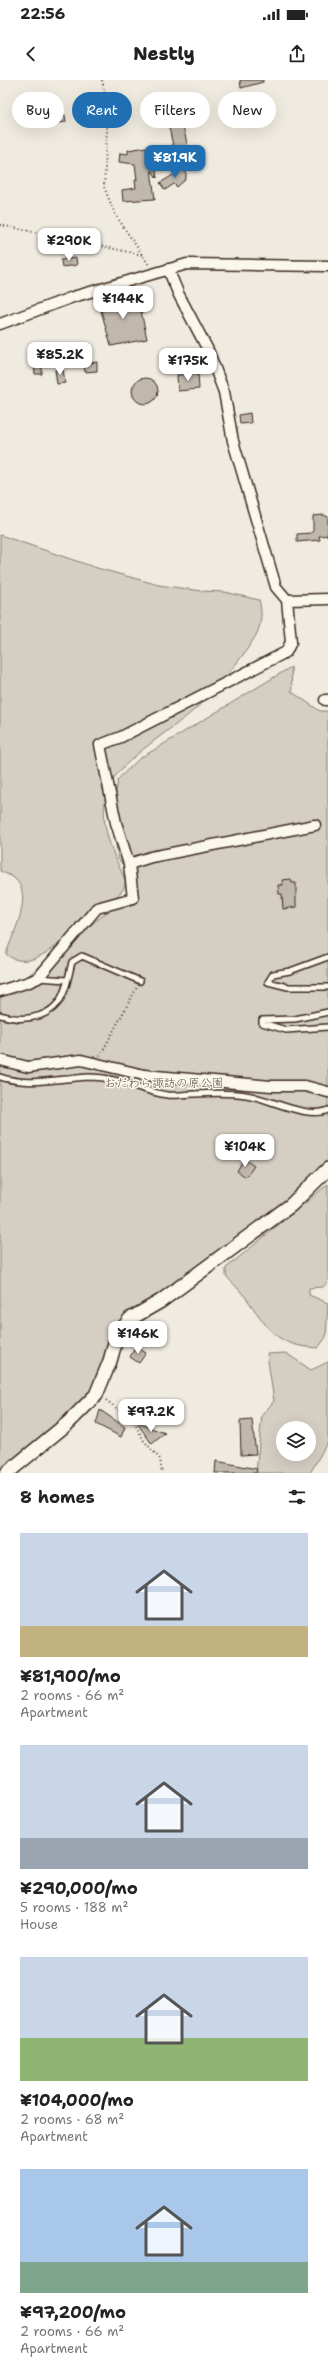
<!DOCTYPE html>
<meta charset="utf-8">
<style>
body{margin:0;font-family:"Shantell Sans","Klee One",sans-serif;background:#f6f6f6;color:#222;height:100vh;display:flex;flex-direction:column;font-size:15px;white-space:nowrap}
*{box-sizing:border-box;margin:0}
p{font-size:13px;color:#767676}
.icon{flex:none;width:22px;height:22px;fill:none;stroke:currentColor;stroke-width:2;stroke-linecap:round;stroke-linejoin:round}
.map{position:relative;height:1393px;overflow:hidden}
.sheet{display:flex;flex-direction:column;background:#fff;flex:1}
.sheet>*{flex:none}
.hud{position:absolute;left:12px;top:12px;width:304px;height:36px;display:flex;gap:8px}
.controls{position:absolute;left:276px;top:1341px;display:grid;gap:8px}
.controls a{display:grid;place-items:center;width:40px;height:40px;border-radius:50%;background:#fff;box-shadow:0 4px 16px #0002;font-size:20px}
.price{position:absolute;translate:-50% -34px;padding:0 9px;border-radius:8px;background:#fff;color:#222;font-size:13px;line-height:26px;filter:drop-shadow(0 1px 2px #0008)}
.price::after{content:'';position:absolute;left:50%;top:24px;width:12px;height:9px;margin-left:-6px;background:inherit;clip-path:polygon(0 0,100% 0,50% 100%)}
.price.current{background:#1f6fb2;color:#fff}
ul{padding:0;list-style:none}
li{display:grid;align-content:center;gap:8px;height:212px;padding:0 20px}
li span{display:grid;place-items:center;height:124px;border-radius:0px;color:#555}
li>.icon{margin-inline-start:auto}
span .icon{width:72px;height:72px;fill:#fffc;stroke-width:1}
li b{font-size:17px}
h2{display:flex;justify-content:space-between;align-items:center;height:48px;padding:0 20px;font-size:17px}
.pill{padding:0 14px;border-radius:18px;background:#fff;box-shadow:0 4px 16px #0002;font-size:14px;line-height:36px}
.pill.current{background:#1f6fb2;color:#fff}
.status{display:flex;justify-content:space-between;align-items:center;height:28px;padding:0 20px;background:#fff;direction:ltr}
.status svg{height:11px;fill:currentColor}
header{display:flex;justify-content:space-between;align-items:center;height:52px;padding:0 20px;background:#fff;font-size:18px;font-weight:800}
.map>svg:first-child{display:block}
</style>
<div class="status"><b>22:56</b><svg viewBox="0 0 49 12"><path d="M0 12V9h3v3zM5 12V6h3v6zM10 12V3h3v9zM15 12V0h3v12zM26 1h20v11H26zM47 4h2v5h-2z"/></svg></div>
<header><svg class="icon" aria-label="back" viewBox="0 0 24 24"><path d="M15 5l-7 7 7 7"/></svg>Nestly<svg class="icon" aria-label="share" viewBox="0 0 24 24"><path d="M12 15V3M7 8l5-5 5 5M5 13v7h14v-7"/></svg></header>
<div class="map">
<svg width="328" height="1393" viewBox="0 0 328 1393">
<rect width="100%" height="100%" fill="#f0ebe0"/>
<filter id="ink" filterUnits="userSpaceOnUse"><feTurbulence type="fractalNoise" baseFrequency=".025" numOctaves="2"/><feDisplacementMap in="SourceGraphic" scale="8" xChannelSelector="R" yChannelSelector="G"/><feConvolveMatrix kernelMatrix="1 2 1 2 8 2 1 2 1" color-interpolation-filters="sRGB"/></filter>
<g filter="url(#ink)">
<path fill="#d5cec3" stroke="#887c70" fill-rule="evenodd" d="M0,455L97,488L159,505L202,511L225,512L259,520C262,530 262,543 257,553C248,572 211,616 194,630C172,650 114,684 107,712C98,746 113,772 126,802L123,810C104,829 61,867 38,877C27,882 15,882 6,874C12,855 35,815 14,798C10,795 4,793 0,791Z
M291,587L292,612L320,631H328V1095L112,1252L93,1311L0,1392V911L19,903L133,811L129,792L118,779L112,739L118,699L139,679Z
M328,1104V1201L323,1207L309,1208V1215L328,1223L326,1257L318,1268C278,1266 270,1252 249,1222C243,1213 234,1205 226,1196V1188Z
M286,1273L311,1290L328,1282V1361L310,1393H256L262,1335L274,1321L267,1274ZM283,1348H309V1374H283Z"/>
<path fill="#c0b8ad" stroke="#3b2a1e" d="M240,0H263V2L241,8Z
M65,35L66,42L58,43L57,36Z
M181,39L188,67L174,70L168,43Z
M147,67L148,76L154,75L157,98L151,90L155,119L123,121L122,110L136,108L135,100H137L135,84L119,82L120,73L128,74V70Z
M186,87V99L177,107L174,104L165,110L160,103Z
M76,178L77,185L62,187L61,180Z
M138,217L147,259L111,266L98,220Z
M75,278V286L58,287V279Z
M97,282V291L85,292L84,284Z
M42,284V294H35L34,285Z
M63,289L65,303L57,304L55,290Z
M198,293L199,309L178,311L177,295Z
M132 311a13 13 0 1 1 26 0a13 13 0 1 1-26 0Z
M250,333L251,343L240,344L239,335Z
M324,435L328,437V455L319,456L320,460L297,462V454L311,453L313,451V436Z
M291,799L292,803H296V827L283,829L282,814H279L278,805H283L282,800Z
M244,1079L254,1086L246,1097L237,1091Z
M136,1266L146,1273L139,1283L130,1277Z
M100,1330L125,1347L121,1357L96,1344Z
M252,1340L256,1374L241,1375L240,1341Z
M137,1343L165,1353L152,1364Z
M216,1381L257,1389L256,1393H215Z"/>
<g fill="none" stroke-linecap="round" stroke-linejoin="round">
<g stroke="#3b2a1e" stroke-width="8">
<path id="service" d="M328,877L290,891L273,894L268,902L288,907H328
M38,898L67,900
M328,932L295,939L262,940V943L286,950L328,947
M0,935C18,941 45,940 58,923C66,913 69,894 72,882L82,876L140,901
M0,997C30,1007 60,998 90,997C121,997 138,1011 167,1015C175,1016 185,1014 194,1014C211,1013 229,1012 246,1015C268,1018 308,1040 328,1030"/>
</g>
<g stroke="#3b2a1e" stroke-width="13">
<path id="minor" d="M0,244L73,217L187,184L328,186
M287,520L328,519
M325,620H328
M129,784L116,743L100,665L121,657L286,572L291,562L287,520L276,507L233,361L224,312L208,270L179,215L168,189
M0,911L29,902L38,898L97,828L133,818L129,784L151,777L315,745
M0,980L28,987L81,980L144,995L271,1006H305L328,1012"/>
</g>
<g stroke="#3b2a1e" stroke-width="16">
<path id="tertiary" d="M7,1393L68,1343L96,1315L110,1281L117,1256L130,1239L161,1221L291,1125L328,1089"/>
</g>
<path stroke="#3b2a1e" stroke-width="2" stroke-dasharray="1 3" stroke-linecap="butt" d="M102,0L108,31L104,107L115,134L149,185
M0,145L143,175
M100,976L137,907
M106,1320L134,1342L144,1361L160,1379L162,1393"/>
<use href="#service" stroke="#fbf7ec" stroke-width="5"/>
<use href="#minor" stroke="#fbf7ec" stroke-width="10"/>
<use href="#tertiary" stroke="#fbf7ec" stroke-width="13"/>
</g>
</g>
<g text-anchor="middle" dominant-baseline="central" stroke-width="3" stroke-linejoin="round" paint-order="stroke">
<g font-size="12" fill="#625347" stroke="#fbf7ec">
<text x="164" y="1003">おだわら諏訪の原公園</text>
</g>
</g>
</svg>
<div class="controls">
<a><svg class="icon" aria-label="layers" viewBox="0 0 24 24"><path d="M12 4l9 5-9 5-9-5zM3 14l9 5 9-5"/></svg></a>
</div>
<b class="price current" style="left:175px;top:99px">¥81.9K</b>
<b class="price" style="left:69px;top:182px">¥290K</b>
<b class="price" style="left:123px;top:240px">¥144K</b>
<b class="price" style="left:60px;top:296px">¥85.2K</b>
<b class="price" style="left:188px;top:302px">¥175K</b>
<b class="price" style="left:245px;top:1088px">¥104K</b>
<b class="price" style="left:138px;top:1275px">¥146K</b>
<b class="price" style="left:151px;top:1353px">¥97.2K</b>
<div class="hud">
<a class="pill">Buy</a>
<a class="pill current">Rent</a>
<a class="pill">Filters</a>
<a class="pill">New</a>
</div>
</div>
<section class="sheet">
<h2>8 homes<svg class="icon" aria-label="filters" viewBox="0 0 24 24"><path d="M4 7h16M4 17h16"/><circle cx="9" cy="7" r="2"/><circle cx="15" cy="17" r="2"/></svg></h2>
<ul>
<li><span style="background:linear-gradient(#c9d6e8 75%,#c2b280 0)"><svg class="icon" aria-label="home" viewBox="0 0 24 24"><path d="M3 11l9-7 9 7M6 9v11h12V9"/></svg></span><div><b>¥81,900/mo</b><p>2 rooms · 66 m²</p><p>Apartment</p></div></li>
<li><span style="background:linear-gradient(#c9d6e8 75%,#9aa5b1 0)"><svg class="icon" aria-label="home" viewBox="0 0 24 24"><path d="M3 11l9-7 9 7M6 9v11h12V9"/></svg></span><div><b>¥290,000/mo</b><p>5 rooms · 188 m²</p><p>House</p></div></li>
<li><span style="background:linear-gradient(#c9d6e8 65%,#8fb573 0)"><svg class="icon" aria-label="home" viewBox="0 0 24 24"><path d="M3 11l9-7 9 7M6 9v11h12V9"/></svg></span><div><b>¥104,000/mo</b><p>2 rooms · 68 m²</p><p>Apartment</p></div></li>
<li><span style="background:linear-gradient(#a9c7e8 75%,#7fa58c 0)"><svg class="icon" aria-label="home" viewBox="0 0 24 24"><path d="M3 11l9-7 9 7M6 9v11h12V9"/></svg></span><div><b>¥97,200/mo</b><p>2 rooms · 66 m²</p><p>Apartment</p></div></li>
</ul>
</section>
